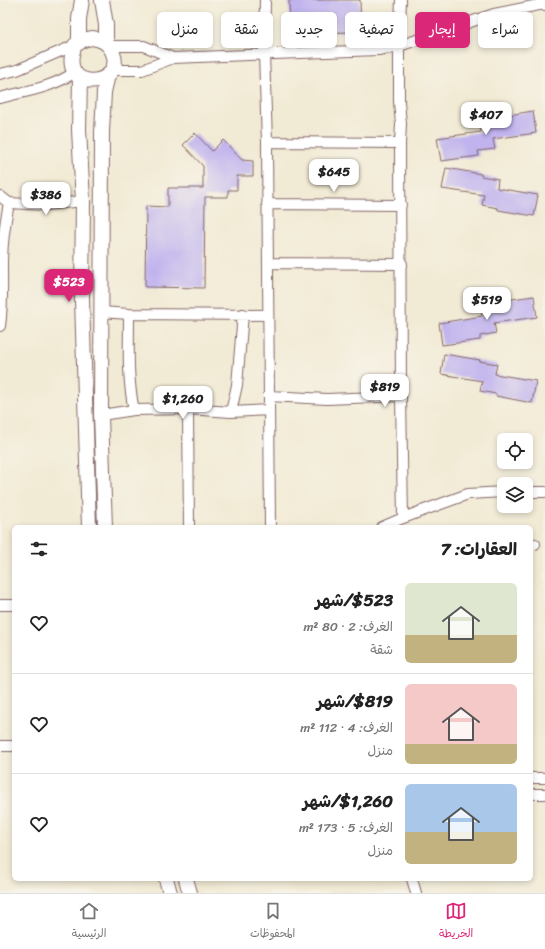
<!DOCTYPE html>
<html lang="ar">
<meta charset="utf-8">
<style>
body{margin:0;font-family:Sriracha,"Playpen Sans Arabic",sans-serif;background:#f2f2f2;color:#222;direction:rtl;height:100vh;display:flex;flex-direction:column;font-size:15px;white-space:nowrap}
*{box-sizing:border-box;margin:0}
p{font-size:13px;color:#767676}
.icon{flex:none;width:22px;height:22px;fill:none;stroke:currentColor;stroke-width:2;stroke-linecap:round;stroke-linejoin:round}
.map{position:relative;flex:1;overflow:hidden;direction:ltr}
.side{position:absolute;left:12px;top:525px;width:521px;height:356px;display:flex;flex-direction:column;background:#fff;border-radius:6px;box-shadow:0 2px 6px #0003;direction:rtl}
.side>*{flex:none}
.hud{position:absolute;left:12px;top:12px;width:521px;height:36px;direction:rtl;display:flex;gap:8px}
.buttons{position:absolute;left:497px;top:433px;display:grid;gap:8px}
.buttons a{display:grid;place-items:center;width:36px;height:36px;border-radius:6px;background:#fff;box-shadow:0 2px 6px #0003;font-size:20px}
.price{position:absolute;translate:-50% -34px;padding:0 9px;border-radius:8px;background:#fff;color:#222;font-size:13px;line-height:26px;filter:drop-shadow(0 1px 2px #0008)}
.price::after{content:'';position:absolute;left:50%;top:24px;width:12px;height:9px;margin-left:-6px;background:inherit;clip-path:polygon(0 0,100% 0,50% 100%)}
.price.on{background:#db2777;color:#fff}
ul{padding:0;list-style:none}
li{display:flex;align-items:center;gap:12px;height:100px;padding:0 16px}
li+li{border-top:1px solid #e0e0e0}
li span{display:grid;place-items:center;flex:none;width:112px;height:80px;border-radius:6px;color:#555}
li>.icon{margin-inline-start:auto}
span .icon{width:48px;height:48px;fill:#fffc;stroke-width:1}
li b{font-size:17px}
h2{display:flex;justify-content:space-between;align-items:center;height:48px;padding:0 16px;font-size:17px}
.pill{padding:0 14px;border-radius:6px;background:#fff;box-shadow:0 2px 6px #0003;font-size:14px;line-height:36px}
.pill.on{background:#db2777;color:#fff}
.tab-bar{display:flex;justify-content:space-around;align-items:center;height:56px;border-top:1px solid #e0e0e0;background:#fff;font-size:11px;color:#767676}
.tab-bar a{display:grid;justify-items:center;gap:2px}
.tab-bar .on{color:#db2777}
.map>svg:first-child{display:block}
</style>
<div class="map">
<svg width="545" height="893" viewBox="0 0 545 893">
<rect width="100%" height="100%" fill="#f7f3e8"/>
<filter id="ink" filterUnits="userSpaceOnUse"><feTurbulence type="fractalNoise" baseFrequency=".025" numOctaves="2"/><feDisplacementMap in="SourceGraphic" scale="8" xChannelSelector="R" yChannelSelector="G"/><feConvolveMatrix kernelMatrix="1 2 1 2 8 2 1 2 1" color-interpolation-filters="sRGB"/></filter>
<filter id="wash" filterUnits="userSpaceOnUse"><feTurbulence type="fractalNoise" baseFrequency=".012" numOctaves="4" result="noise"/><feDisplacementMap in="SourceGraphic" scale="16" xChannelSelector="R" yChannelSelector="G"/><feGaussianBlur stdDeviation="0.9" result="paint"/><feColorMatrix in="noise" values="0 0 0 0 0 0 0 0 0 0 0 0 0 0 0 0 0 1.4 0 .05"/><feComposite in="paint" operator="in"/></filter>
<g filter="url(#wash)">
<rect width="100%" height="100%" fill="#f1ead4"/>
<g id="blocks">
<path fill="#c0b3ee" d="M289,0H360L361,32L290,33Z
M533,111L536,133L493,139L495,149L478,151L479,156L441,161L437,138L481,132L480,123L497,121V117Z
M195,133L212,151L223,140L242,160L253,161V176H237V190H228V197H205L204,288L145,287L146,206L168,207V188H203V166L183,145Z
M446,168L481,174V176L498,179L497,188L538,195L534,216L498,210V208L482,205L484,195L442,189Z
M534,296L537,317L494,323L496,333L480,336V340L442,345L439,323L482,316L481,307L498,305V301Z
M444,354L480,360L479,361L497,364L495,374L536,381L532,403L496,396V394L480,391L482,381L441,374Z"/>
</g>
</g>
<g filter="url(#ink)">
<use href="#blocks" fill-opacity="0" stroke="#846666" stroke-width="1"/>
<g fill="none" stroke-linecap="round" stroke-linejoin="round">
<g stroke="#846666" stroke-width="12">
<path id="street" d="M265,0L264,54L267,142L270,527
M109,46H144L173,58
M112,70H142L173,58L378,50L399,46L494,14L539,5H545
M0,74L17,70L75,45
M0,98C26,91 52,88 75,72
M267,142L400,143L401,124L399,102V46L401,0
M400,143L401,396
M0,196L9,203L46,205L83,201
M267,204L401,205
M268,263L402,264
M101,312L129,314L268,315
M129,314C129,346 127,379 134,410L188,409L231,412L237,385L243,314
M0,326C3,305 2,285 2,264C2,243 5,223 9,203
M269,396L327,399L401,396L403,518
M188,409L189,527
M231,412L269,410
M101,415L134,410
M526,492H545
M382,527L403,518L468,494L504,492
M531,544H535
M0,605H14
M0,746H14
M531,778H545
M531,794H545
M412,879L416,893"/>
</g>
<g stroke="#846666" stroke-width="16">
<path id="secondary" d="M102,0L106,25V43
M92,38C101,39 108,42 112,51C129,87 55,96 75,45L83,40Z
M79,43V19L82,0
M80,78L79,130L83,201L82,299L89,527
M105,527L101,415L102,132L104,92L108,75
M166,879L170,893
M186,879L190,893"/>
</g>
<use href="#street" stroke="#fff" stroke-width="10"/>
<use href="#secondary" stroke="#fff" stroke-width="14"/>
</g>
</g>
</svg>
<div class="buttons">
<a><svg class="icon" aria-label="locate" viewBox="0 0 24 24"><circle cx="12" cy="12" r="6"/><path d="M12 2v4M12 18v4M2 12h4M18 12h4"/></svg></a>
<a><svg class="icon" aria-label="layers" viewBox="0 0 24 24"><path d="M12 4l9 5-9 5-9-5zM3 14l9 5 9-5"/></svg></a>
</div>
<b class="price" style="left:486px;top:136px">$407</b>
<b class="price" style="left:334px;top:193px">$645</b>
<b class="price" style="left:46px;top:216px">$386</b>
<b class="price on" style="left:69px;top:303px">$523</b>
<b class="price" style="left:487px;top:321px">$519</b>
<b class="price" style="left:385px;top:408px">$819</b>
<b class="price" style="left:183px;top:420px">$1,260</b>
<div class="hud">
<a class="pill">شراء</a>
<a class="pill on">إيجار</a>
<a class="pill">تصفية</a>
<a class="pill">جديد</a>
<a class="pill">شقة</a>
<a class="pill">منزل</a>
</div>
<section class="side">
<h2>العقارات: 7<svg class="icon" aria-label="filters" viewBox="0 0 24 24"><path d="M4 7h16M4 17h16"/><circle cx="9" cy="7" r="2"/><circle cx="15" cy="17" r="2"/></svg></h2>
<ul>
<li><span style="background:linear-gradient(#dfe7d0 65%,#c2b280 0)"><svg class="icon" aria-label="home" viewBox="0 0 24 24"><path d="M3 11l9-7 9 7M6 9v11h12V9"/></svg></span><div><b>$523/شهر</b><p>الغرف: 2 · 80 m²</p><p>شقة</p></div><svg class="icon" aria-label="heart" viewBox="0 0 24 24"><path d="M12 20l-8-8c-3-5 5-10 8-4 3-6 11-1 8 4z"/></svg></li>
<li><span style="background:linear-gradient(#f6c9c9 75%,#c2b280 0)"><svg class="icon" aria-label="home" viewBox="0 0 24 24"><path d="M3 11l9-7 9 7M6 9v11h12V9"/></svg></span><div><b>$819/شهر</b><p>الغرف: 4 · 112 m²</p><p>منزل</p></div><svg class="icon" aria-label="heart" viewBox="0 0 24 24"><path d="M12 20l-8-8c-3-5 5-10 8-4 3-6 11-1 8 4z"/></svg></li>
<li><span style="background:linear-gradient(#a9c7e8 60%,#c2b280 0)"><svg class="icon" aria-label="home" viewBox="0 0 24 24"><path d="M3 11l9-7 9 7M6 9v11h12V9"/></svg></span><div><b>$1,260/شهر</b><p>الغرف: 5 · 173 m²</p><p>منزل</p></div><svg class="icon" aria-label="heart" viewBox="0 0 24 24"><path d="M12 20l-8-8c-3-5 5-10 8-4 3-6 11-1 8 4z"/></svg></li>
</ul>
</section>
</div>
<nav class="tab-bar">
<a class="on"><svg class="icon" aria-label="map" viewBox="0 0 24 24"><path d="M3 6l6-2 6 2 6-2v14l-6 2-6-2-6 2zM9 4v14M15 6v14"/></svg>الخريطة</a>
<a><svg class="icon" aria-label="saved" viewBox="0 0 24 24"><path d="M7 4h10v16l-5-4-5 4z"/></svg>المحفوظات</a>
<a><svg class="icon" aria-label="home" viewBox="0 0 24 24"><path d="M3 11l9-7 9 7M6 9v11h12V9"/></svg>الرئيسية</a>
</nav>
